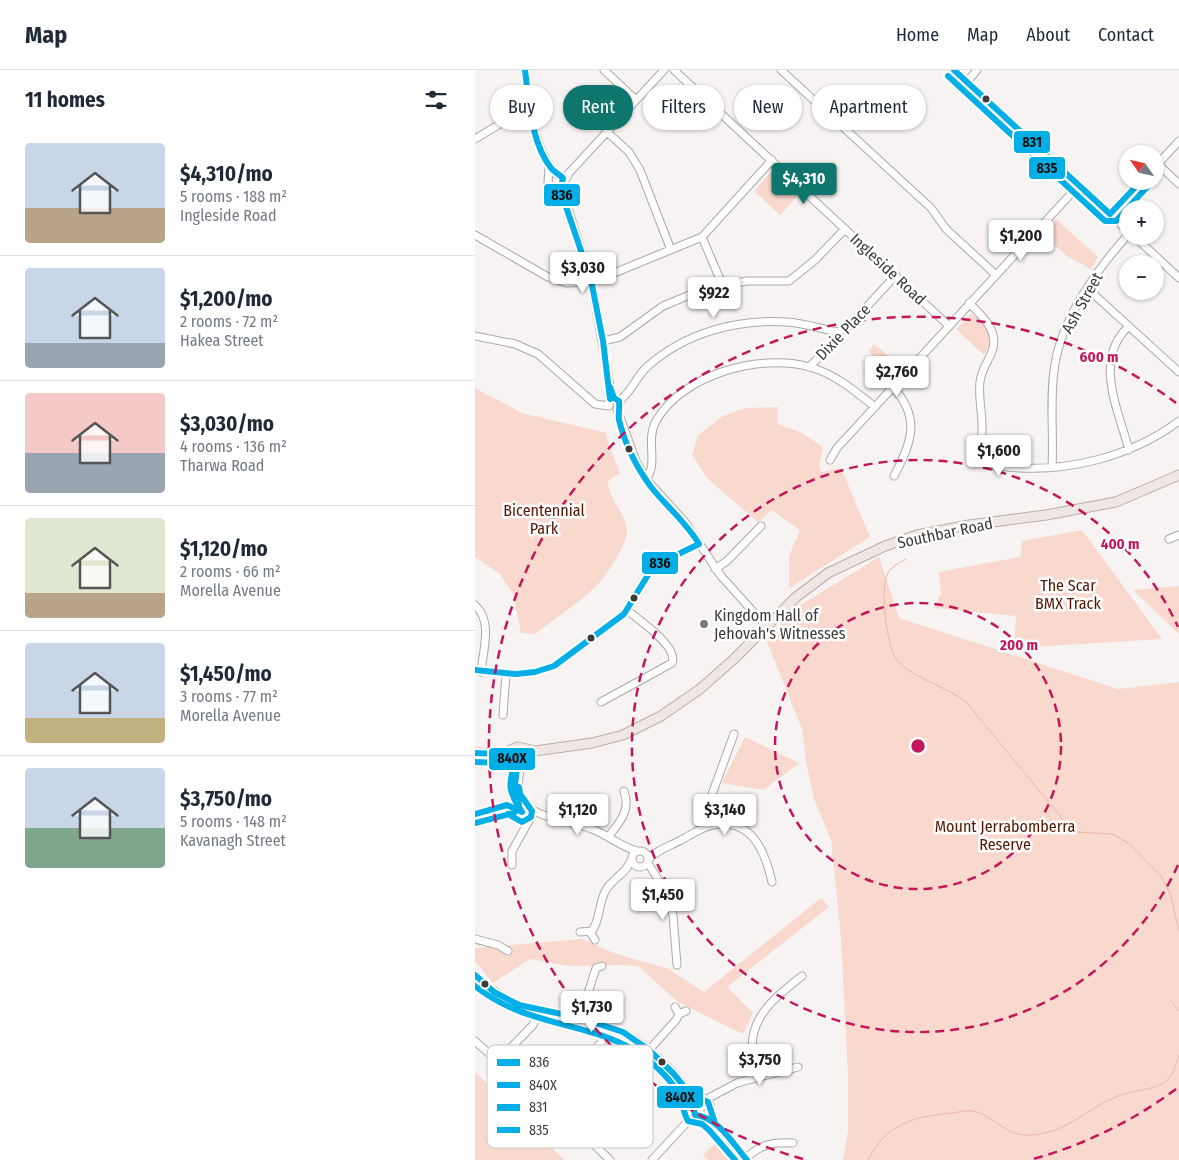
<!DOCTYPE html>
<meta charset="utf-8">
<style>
body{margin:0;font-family:"Fira Sans Condensed",sans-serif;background:#f2f2f3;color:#1f2937;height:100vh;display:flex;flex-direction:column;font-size:19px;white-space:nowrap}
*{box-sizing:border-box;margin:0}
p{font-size:16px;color:#747a83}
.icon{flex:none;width:28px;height:28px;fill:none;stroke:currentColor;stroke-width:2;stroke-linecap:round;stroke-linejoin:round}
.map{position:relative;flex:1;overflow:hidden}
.side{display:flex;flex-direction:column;background:#fff;width:475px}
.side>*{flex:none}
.banner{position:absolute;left:15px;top:15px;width:475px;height:45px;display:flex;gap:10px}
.needle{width:32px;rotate:304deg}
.fabs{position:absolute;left:644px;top:75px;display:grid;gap:10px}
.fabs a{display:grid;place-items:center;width:45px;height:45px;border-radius:50%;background:#fff;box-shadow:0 1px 4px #0004;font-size:25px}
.price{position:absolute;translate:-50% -42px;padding:0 11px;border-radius:5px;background:#fff;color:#222;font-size:16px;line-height:32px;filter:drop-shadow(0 1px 2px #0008)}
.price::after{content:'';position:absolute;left:50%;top:30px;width:15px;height:11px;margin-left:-8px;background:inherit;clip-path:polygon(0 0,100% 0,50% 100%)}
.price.active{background:#0f766e;color:#fff}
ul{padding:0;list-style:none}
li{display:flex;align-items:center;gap:15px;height:125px;padding:0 25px}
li+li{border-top:1px solid #e0e1e3}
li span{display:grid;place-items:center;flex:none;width:140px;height:100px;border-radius:5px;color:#555}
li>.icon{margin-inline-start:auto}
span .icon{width:60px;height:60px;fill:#fffc;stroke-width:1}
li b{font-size:21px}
h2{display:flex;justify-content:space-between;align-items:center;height:60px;padding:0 25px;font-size:21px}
.chip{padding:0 18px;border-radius:22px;background:#fff;box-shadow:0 1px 4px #0004;font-size:18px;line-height:45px}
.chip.active{background:#0f766e;color:#fff}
header{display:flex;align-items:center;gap:30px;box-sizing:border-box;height:70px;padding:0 25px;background:#fff;border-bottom:1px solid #e0e1e3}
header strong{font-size:24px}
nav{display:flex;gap:28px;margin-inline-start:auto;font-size:18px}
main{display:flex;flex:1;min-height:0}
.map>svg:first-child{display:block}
</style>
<header>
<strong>Map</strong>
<nav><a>Home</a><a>Map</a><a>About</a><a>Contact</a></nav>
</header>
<main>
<section class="side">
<h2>11 homes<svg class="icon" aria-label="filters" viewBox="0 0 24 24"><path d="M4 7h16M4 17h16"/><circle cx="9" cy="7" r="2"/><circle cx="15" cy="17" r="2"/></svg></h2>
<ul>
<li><span style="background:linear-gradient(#c9d6e8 65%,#b9a48a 0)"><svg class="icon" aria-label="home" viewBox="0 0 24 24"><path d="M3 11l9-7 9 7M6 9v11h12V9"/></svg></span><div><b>$4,310/mo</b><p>5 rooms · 188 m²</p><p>Ingleside Road</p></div></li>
<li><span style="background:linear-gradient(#c9d6e8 75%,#9aa5b1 0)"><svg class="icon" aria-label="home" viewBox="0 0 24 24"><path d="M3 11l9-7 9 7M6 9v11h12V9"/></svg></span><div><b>$1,200/mo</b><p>2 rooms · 72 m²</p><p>Hakea Street</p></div></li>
<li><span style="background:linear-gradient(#f6c9c9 60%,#9aa5b1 0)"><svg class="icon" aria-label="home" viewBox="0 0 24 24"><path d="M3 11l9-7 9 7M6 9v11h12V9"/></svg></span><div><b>$3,030/mo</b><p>4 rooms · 136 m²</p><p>Tharwa Road</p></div></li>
<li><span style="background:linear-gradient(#dfe7d0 75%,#b9a48a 0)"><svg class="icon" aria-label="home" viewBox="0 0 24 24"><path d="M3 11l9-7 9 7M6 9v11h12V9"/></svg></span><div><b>$1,120/mo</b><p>2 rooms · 66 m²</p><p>Morella Avenue</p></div></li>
<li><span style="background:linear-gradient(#c9d6e8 75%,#c2b280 0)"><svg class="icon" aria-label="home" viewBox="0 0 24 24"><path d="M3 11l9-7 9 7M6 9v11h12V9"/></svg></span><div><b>$1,450/mo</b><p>3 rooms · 77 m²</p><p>Morella Avenue</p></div></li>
<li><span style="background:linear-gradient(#c9d6e8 60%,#7fa58c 0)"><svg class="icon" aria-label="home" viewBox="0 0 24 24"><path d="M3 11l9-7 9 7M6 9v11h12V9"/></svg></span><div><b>$3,750/mo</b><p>5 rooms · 148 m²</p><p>Kavanagh Street</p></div></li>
</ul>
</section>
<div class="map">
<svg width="704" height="1090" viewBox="0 0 704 1090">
<rect width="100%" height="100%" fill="#f7f3f2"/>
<path fill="#f9d8ce" d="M297,101L323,125L305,145L279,121Z
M581,149L623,187L616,199L592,186L567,164Z
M496,244C511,251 521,271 509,285L481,259Z
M399,274L426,296L418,304L394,281Z
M0,318L47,343L131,363L134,376L145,403L133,411C134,432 150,441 152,460C153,474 129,510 118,519C100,536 79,549 60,564L46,563L38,524L25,504L0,487Z
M303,337L302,354L325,362L348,377L344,396L347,402L366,398L395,467L314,518V486L325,460L297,440L283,452L233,409L217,385L223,365L248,346L270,338Z
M607,460L687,569L539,578L541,546L459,538L466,523L464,502L545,487V493L547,471Z
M404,487L424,548L643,619L704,612V1090H368L373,1061V1006L366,868L356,770L339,729L331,691L327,659L291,569L324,536Z
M704,516V564L658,520Z
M270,667L324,693L289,720L247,713Z
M346,828L354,837L252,917L278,943L268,964L203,932L163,896L147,895L94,896L55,889L18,913L0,891V878L107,869L139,883L193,899L229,922Z
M0,1002L89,1090H0Z
M245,1069L262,1090H233L228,1085Z"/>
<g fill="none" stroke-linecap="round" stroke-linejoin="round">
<path stroke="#ecb8a7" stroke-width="1" d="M431,489C424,493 416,497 413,503C404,518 412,582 424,593C441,609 470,616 491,632L595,758L601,762L637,764L655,774L686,806L695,823L704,861
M696,931L704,941
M393,1090C412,1053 438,1047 477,1043C487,1042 492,1039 502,1042C519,1048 531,1064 550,1065C590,1066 610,1039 643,1026C657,1020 676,1021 690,1012C698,1006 701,994 704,985"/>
<g stroke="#aca9a8" stroke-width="9">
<path id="minor" d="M50,0C54,33 58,78 81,104
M129,0L161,30
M199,0L473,255
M306,0L456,138L471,159L520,204
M479,0L652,160
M492,12L502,0
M361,50L385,23
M132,62L154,82L165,100L196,180
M0,69L25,54L57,44
M683,94L704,114
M74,96L73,113L83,122
M680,97L704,71
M86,117L116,210L135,317L134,336
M80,119L87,116L94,103L189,0
M635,144L666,111
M0,165L73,207L92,213L108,212L139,203L227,167L297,90
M659,166L704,208
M227,167L247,214
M613,219L704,302
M494,233C508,247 526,262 516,284C512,293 506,301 505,312C503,328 508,345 507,361C507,370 501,379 505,387C510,397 522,396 532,397C591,403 656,387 704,351
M0,266L40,274L63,284L120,334L134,336
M128,271L145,267L188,236L229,219L272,211H314L340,190L370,159
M334,297L362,270L363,262L374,256L421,205
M418,317C446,348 437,372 419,406
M144,331C157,322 161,306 173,296C210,263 261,249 311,252C329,253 346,259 363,262
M142,339L161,391L171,409L210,452L246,506L291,556
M654,380C643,339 618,289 654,256
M355,390L362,378L604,115
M577,397C579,363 574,328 580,294C587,249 622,199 652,166
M171,409C184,393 170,371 181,351C208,304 285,283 335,297C360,304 380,321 400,337
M694,469L704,465
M240,499L252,491L286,456
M0,535C18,551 8,580 6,602
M0,600L41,604L60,602L79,596L149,544L173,505L185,493L224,474
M126,632L197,593C204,577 164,550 152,540
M28,645L31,604
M49,688C26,750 78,744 117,759C133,765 146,777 162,781
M41,721L44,735
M40,739V746L43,750L53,751
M0,753L39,743
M237,755L236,727L259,664
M134,766C145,752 156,740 149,721
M157 789a8 8 0 1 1 16 0a8 8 0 1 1-16 0Z
M173,790C181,780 195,776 206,770C216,765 227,757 238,755C277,748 290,781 297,812
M173,793L189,819L198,845L202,895
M37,795V781L56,747L57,741
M105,862L117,861C126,848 123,833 131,820C138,808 152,803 156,790
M115,862L120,870
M0,869L23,875L33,881
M0,905C13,917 27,928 44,935C77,948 115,946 147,962C166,971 183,987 198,1002C207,1012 212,1023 224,1029
M204,944L211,941
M105,948L121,898L127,896
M134,957L125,974L81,1019L76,1028L80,1037L135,1090
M0,971L18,987H27L58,955L64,941
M174,980L201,950L204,944L200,937
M27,987L42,1004
M282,1006C266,956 290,935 327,906
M56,1017L67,1027L76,1028
M230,1030L262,1013L323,997
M230,1046L240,1053L272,1090
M214,1050L230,1046L235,1040V1034L228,1029L220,1032L218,1035
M115,1070L147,1036
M271,1088C286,1074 298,1072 318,1073
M177,1090L214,1050L218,1042"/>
</g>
<g stroke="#bdada8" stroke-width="11">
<path id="major" d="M0,683L25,684L46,690L51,684L49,679
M25,684L43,677L60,681L117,673L148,665L186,646L225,619L259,589L320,528L353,503L410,476L442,465L494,455L571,445L641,432L704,405"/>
</g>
<use href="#minor" stroke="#fefdfd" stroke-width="7"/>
<use href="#major" stroke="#efe7e4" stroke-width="9"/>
<g stroke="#fff" stroke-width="10">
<path id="bus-1" d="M50,0C54,31 56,73 76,98C79,102 84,104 88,108L86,117L88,128L116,210L128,271L135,329
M0,600L41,604L60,602L79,596L149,544L173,505L185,493L224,474C211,452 192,437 176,417C162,398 150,374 144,350C143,344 145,338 144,331L139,328L135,317
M0,683L25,684L43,690L40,715L44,735L39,743L0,753
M33,744L47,752L56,747L57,741L45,724L44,717
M0,905L19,922L44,935L105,948L148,962L174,980L198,1003L215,1024L233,1032L240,1053
M215,1024L220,1045C243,1047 258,1074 272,1090"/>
</g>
<g stroke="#fff" stroke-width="10">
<path id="bus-2" d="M0,692L26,693L41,687C34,714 31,718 47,742L32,735L0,744
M0,916C66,969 146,943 201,1019C208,1029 207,1040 213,1051L227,1054L234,1060L260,1090"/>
</g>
<g stroke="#fff" stroke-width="10">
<path id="bus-3" d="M479,0L635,144
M635,144L666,111"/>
</g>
<g stroke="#fff" stroke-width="10">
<path id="bus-4" d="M473,6L630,151H641L672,117"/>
</g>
<use href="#bus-1" stroke="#03afe6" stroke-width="6"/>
<use href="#bus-2" stroke="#03afe6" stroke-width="6"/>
<use href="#bus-3" stroke="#03afe6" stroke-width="6"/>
<use href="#bus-4" stroke="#03afe6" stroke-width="6"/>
</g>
<g fill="none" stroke="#c2185b" stroke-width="2.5" stroke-dasharray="9 6">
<circle cx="443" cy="676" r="143"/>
<path d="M703 795A286 286 0 1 1 703 557"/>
<path d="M701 1019A429 429 0 0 1 558 1089M328 1089A429 429 0 1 1 701 333"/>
</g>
<g fill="#3d3b3a" stroke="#fff" stroke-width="2">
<circle cx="511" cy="29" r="4.5"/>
<circle cx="154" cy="379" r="4.5"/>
<circle cx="159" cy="528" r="4.5"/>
<circle cx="116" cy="568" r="4.5"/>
<circle cx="10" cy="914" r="4.5"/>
<circle cx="187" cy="992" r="4.5"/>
</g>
<circle fill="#7e7b7a" stroke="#fff" stroke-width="2" cx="229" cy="554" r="5"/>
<g text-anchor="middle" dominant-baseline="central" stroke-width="5" stroke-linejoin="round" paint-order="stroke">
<g font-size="16" fill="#3d3b3a" stroke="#fff">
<text transform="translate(413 199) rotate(43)">Ingleside Road</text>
<text transform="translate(607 233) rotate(-61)">Ash Street</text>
<text transform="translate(368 262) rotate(-46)">Dixie Place</text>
<text transform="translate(470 463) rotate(-12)">Southbar Road</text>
</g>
<g font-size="16" fill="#551500" stroke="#fff">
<text x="69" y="440">Bicentennial<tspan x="69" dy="18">Park</tspan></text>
<text x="593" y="515">The Scar<tspan x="593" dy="18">BMX Track</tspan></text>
<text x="530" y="756">Mount Jerrabomberra<tspan x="530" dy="18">Reserve</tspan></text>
</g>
<g font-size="16" fill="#3d3b3a" stroke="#fff" text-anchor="start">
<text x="239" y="545">Kingdom Hall of<tspan x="239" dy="18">Jehovah's Witnesses</tspan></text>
</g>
</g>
<rect x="12" y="975" width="166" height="103" rx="8" fill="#fff" stroke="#c5c4c4" stroke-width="1"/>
<rect x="22" y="989" width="23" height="7" fill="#03afe6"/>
<rect x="22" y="1012" width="23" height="6" fill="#03afe6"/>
<rect x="22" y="1034" width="23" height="7" fill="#03afe6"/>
<rect x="22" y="1057" width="23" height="6" fill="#03afe6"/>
<g font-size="14" fill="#3d3b3a">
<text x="54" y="997">836</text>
<text x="54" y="1020">840X</text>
<text x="54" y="1042">831</text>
<text x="54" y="1065">835</text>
</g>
<circle cx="443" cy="676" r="8" fill="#c2185b" stroke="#fff" stroke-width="2.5"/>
<g font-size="15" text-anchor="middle" font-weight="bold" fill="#c2185b" stroke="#fff" stroke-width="5" stroke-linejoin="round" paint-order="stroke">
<text x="624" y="292">600 m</text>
<text x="645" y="479">400 m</text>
<text x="544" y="580">200 m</text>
</g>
<g stroke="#fff" stroke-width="2">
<rect x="538" y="60" width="38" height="24" rx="5" fill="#03afe6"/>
<rect x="553" y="86" width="38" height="24" rx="5" fill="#03afe6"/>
<rect x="68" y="113" width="38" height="24" rx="5" fill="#03afe6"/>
<rect x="166" y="481" width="38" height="24" rx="5" fill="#03afe6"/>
<rect x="13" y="677" width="48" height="24" rx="5" fill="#03afe6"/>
<rect x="181" y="1015" width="48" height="24" rx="5" fill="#03afe6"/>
</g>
<g font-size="14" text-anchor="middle" font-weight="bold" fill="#111">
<text x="557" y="77">831</text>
<text x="572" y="103">835</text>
<text x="87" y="130">836</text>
<text x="185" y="498">836</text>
<text x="37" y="693">840X</text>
<text x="205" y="1032">840X</text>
</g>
</svg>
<div class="fabs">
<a><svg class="needle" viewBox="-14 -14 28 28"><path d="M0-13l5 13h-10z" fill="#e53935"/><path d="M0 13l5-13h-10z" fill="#747a83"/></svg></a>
<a>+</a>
<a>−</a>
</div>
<b class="price active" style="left:329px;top:135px">$4,310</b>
<b class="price" style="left:546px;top:192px">$1,200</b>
<b class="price" style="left:108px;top:224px">$3,030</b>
<b class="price" style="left:239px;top:249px">$922</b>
<b class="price" style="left:422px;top:328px">$2,760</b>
<b class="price" style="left:524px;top:407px">$1,600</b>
<b class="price" style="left:103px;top:766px">$1,120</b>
<b class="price" style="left:250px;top:766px">$3,140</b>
<b class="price" style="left:188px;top:851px">$1,450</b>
<b class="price" style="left:117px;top:963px">$1,730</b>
<b class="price" style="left:285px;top:1016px">$3,750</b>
<div class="banner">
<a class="chip">Buy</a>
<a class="chip active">Rent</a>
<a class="chip">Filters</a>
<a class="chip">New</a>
<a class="chip">Apartment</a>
</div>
</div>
</main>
